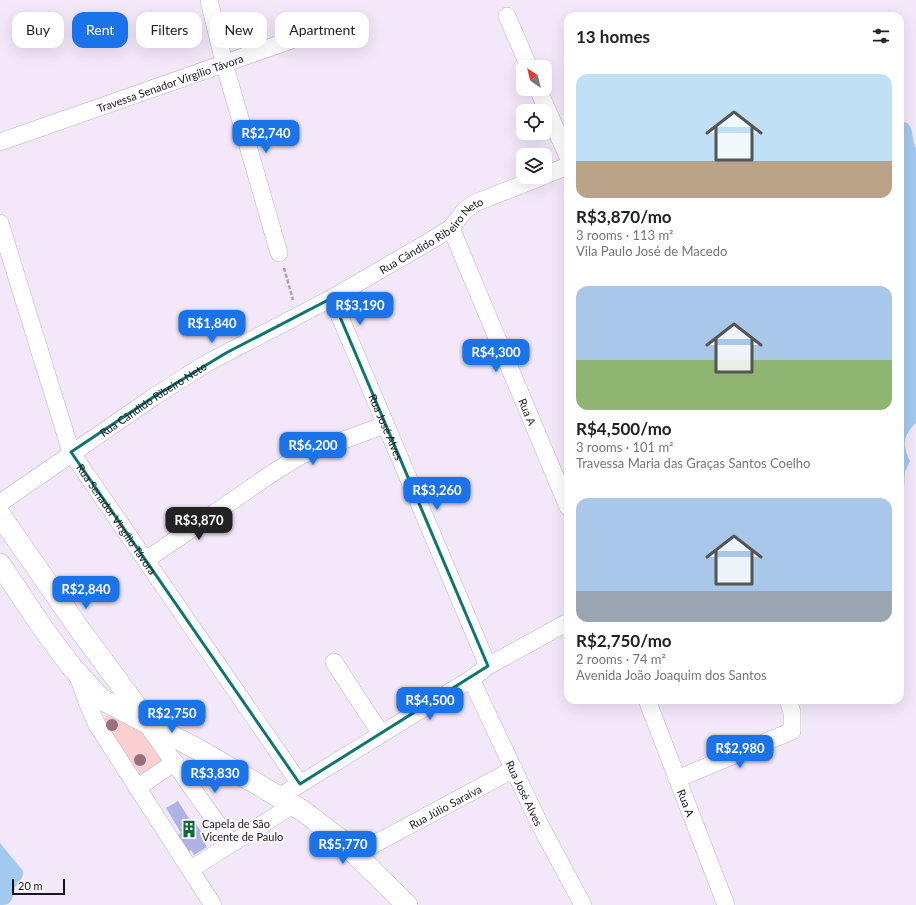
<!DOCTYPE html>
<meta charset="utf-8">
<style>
body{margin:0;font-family:Lato,sans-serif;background:#f2f2f2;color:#202124;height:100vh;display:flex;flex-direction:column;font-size:15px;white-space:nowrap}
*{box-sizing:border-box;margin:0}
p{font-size:13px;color:#757577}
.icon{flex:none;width:22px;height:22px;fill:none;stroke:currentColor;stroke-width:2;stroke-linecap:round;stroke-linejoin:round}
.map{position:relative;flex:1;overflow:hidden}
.sheet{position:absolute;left:564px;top:12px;width:340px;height:692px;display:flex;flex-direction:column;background:#fff;border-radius:12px;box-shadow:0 4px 16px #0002}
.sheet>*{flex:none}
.banner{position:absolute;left:12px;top:12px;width:380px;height:36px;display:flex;gap:8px}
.needle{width:26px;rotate:325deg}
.buttons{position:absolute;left:516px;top:60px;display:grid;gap:8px}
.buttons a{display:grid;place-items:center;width:36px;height:36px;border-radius:8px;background:#fff;box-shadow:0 4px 16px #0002;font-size:20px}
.scale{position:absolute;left:12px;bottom:10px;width:53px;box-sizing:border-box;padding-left:4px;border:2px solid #18141b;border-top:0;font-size:11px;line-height:14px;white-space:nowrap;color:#18141b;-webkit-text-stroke:3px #fbf9fd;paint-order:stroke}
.price{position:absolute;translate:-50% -34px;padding:0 9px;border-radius:8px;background:#1a73e8;color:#fff;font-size:13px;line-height:26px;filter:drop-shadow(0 1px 2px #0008)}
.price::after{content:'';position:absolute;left:50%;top:24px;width:12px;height:9px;margin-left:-6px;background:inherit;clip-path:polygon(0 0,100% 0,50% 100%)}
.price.selected{background:#222;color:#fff}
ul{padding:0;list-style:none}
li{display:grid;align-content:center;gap:8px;height:212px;padding:0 12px}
li span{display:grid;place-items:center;height:124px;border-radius:12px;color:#555}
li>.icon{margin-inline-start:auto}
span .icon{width:72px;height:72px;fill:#fffc;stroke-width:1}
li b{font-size:17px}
h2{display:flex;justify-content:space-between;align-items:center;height:48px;padding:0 12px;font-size:17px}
.pill{padding:0 14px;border-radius:12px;background:#fff;box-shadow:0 4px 16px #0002;font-size:14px;line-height:36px}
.pill.selected{background:#1a73e8;color:#fff}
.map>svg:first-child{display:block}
</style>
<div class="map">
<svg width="916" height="905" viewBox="0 0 916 905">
<rect width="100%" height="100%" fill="#f3e8fa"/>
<path fill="#facfd0" d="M110,715L148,734L163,757L162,762L143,774L138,775L104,721L106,716Z"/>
<path fill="#a2c9f0" d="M900,121C916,123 910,135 916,148V423C903,435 902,446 910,461L905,472L904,489L900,492Z
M0,843L23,871C24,880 16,883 14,891C13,895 13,899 9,903C7,905 3,905 0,905Z"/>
<path fill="#aeb3e3" d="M178,801L193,825L196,824L207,840L204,842L207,847L194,855L191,850L188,852L178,835L181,833L166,808Z"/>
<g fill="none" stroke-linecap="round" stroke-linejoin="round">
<g stroke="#beb3c5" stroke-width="18">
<g id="minor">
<path d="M209,0L224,63L279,253"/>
<path d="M507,16L529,67"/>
<path d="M538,89L568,157"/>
<path id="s1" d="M0,142L340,23"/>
<path d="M545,175L568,166"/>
<path id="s2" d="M0,223L71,452L300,784"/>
<path id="s3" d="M451,228L568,507"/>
<path id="s4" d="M332,298L488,666"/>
<path id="s5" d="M0,503L155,396L207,363L332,298L430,241L451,228L465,210L475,203L541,177"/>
<path d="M146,560L274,472L302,455L385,425"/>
<path d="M334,662L381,734"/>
<path d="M78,676L87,702L97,725L213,905"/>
<path id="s6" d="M471,679L540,825L583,905"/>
<path id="s7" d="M647,700L726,905"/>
<path d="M146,723L231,843"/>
<path d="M677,779L792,731V712L788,700"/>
<path d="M137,788L175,762"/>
<path d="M279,797L471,679L488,666L568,622"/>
<path id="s8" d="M356,854L514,769"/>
<path d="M191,869L293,805"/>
</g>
</g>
<g stroke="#beb3c5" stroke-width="22">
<path id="tertiary" d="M0,515L80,630L132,700L146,722
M0,564L42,627L71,666L101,699L199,750L303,811L341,840L407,905"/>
</g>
<path stroke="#aba2b1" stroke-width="2.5" stroke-dasharray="4 2" stroke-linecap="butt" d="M284,268L293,300"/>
<use href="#minor" stroke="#fff" stroke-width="17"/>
<use href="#tertiary" stroke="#fff" stroke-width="21"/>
</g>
<g fill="#9a707f">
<circle cx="112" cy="725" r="6"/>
<circle cx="140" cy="760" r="6"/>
</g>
<path fill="none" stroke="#0f766e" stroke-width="3" stroke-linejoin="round" d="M332,298L488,666L300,784L71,452L155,396L226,353Z"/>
<defs>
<g id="building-bare" transform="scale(1.38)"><path d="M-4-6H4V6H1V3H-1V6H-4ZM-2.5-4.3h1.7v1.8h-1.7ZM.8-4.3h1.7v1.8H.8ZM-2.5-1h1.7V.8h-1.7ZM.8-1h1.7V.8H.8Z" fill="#12693b" stroke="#fbf9fd" stroke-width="2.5" paint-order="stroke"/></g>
</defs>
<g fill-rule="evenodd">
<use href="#building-bare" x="189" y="829"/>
</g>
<g text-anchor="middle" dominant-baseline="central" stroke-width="4" stroke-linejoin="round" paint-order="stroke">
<g font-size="11" fill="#18141b" stroke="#fbf9fd">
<text stroke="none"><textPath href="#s1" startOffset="180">Travessa Senador Virgílio Távora</textPath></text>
<text stroke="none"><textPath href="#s5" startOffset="509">Rua Cândido Ribeiro Neto</textPath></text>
<text stroke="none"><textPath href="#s5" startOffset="185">Rua Cândido Ribeiro Neto</textPath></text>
<text stroke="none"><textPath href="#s3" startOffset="199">Rua A</textPath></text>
<text stroke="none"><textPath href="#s4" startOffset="140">Rua José Alves</textPath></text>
<text stroke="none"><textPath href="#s2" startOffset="321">Rua Senador Virgílio Távora</textPath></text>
<text stroke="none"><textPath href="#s6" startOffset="126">Rua José Alves</textPath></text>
<text stroke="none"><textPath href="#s7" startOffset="110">Rua A</textPath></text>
<text stroke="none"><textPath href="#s8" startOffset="101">Rua Júlio Saraiva</textPath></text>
</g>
<g font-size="11" fill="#18141b" stroke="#fbf9fd" text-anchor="start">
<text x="202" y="823">Capela de São<tspan x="202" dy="13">Vicente de Paulo</tspan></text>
</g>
</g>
</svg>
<div class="buttons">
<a><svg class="needle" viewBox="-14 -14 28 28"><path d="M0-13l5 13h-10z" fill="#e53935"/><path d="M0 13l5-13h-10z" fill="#757577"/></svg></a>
<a><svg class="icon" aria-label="locate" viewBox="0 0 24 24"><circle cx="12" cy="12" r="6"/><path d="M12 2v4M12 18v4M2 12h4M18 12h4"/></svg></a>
<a><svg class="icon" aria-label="layers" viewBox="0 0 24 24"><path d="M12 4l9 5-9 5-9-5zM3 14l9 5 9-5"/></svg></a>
</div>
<div class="scale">20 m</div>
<b class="price" style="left:266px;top:154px">R$2,740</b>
<b class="price" style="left:360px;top:326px">R$3,190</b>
<b class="price" style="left:212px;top:344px">R$1,840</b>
<b class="price" style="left:496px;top:373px">R$4,300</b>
<b class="price" style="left:313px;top:466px">R$6,200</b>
<b class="price" style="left:437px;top:511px">R$3,260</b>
<b class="price selected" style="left:199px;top:541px">R$3,870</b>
<b class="price" style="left:86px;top:610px">R$2,840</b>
<b class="price" style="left:430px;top:721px">R$4,500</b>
<b class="price" style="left:172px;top:734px">R$2,750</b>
<b class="price" style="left:740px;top:769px">R$2,980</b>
<b class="price" style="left:215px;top:794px">R$3,830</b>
<b class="price" style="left:343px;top:865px">R$5,770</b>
<div class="banner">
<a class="pill">Buy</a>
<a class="pill selected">Rent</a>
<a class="pill">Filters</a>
<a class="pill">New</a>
<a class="pill">Apartment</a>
</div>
<section class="sheet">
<h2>13 homes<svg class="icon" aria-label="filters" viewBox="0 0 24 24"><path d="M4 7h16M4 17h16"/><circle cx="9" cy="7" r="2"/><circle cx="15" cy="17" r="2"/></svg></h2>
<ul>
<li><span style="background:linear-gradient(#bfe0f5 70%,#b9a48a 0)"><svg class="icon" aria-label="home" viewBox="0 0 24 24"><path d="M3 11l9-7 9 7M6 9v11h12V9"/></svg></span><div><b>R$3,870/mo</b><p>3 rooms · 113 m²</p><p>Vila Paulo José de Macedo</p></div></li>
<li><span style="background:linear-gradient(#a9c7e8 60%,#8fb573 0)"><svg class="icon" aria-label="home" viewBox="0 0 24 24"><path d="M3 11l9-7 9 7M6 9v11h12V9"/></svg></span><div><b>R$4,500/mo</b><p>3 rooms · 101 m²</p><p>Travessa Maria das Graças Santos Coelho</p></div></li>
<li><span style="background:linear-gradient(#a9c7e8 75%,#9aa5b1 0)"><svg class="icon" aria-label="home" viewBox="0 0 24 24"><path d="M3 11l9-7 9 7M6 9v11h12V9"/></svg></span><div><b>R$2,750/mo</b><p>2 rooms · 74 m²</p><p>Avenida João Joaquim dos Santos</p></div></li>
</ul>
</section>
</div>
